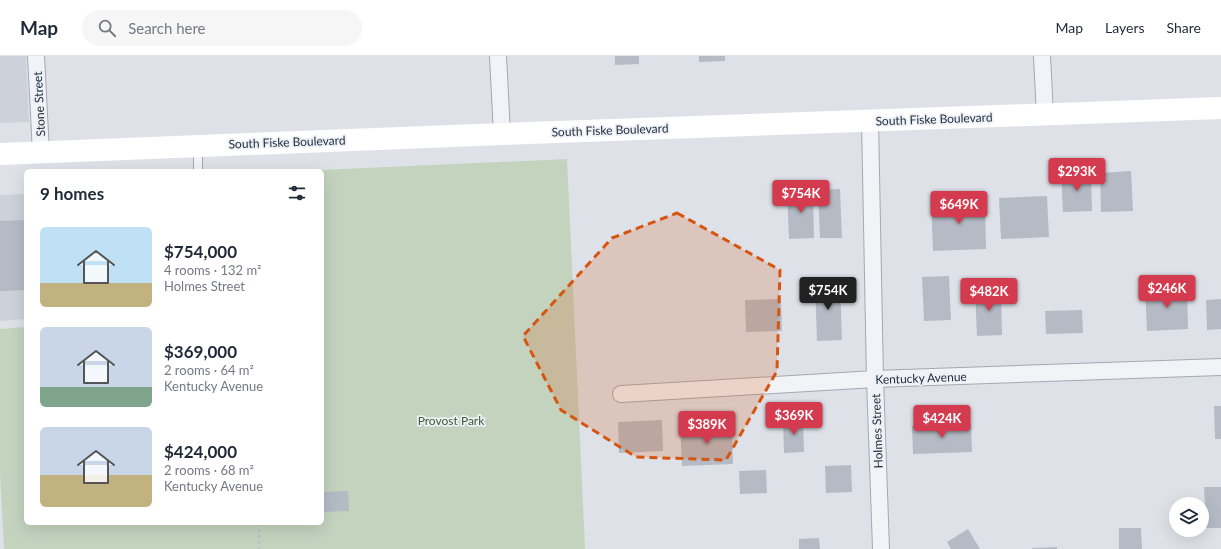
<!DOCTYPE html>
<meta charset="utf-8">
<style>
body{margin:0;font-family:Lato,sans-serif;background:#f6f6f7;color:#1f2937;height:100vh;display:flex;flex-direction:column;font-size:15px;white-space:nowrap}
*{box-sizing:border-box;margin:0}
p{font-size:13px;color:#747a83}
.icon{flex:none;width:22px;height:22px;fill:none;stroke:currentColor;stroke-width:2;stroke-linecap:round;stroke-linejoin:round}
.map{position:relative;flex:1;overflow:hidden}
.panel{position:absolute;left:24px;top:113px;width:300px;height:356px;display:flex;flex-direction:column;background:#fff;border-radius:6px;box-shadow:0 4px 16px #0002}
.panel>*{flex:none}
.controls{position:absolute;left:1169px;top:441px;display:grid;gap:8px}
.controls a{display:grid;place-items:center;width:40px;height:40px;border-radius:50%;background:#fff;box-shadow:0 4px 16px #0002;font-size:20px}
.price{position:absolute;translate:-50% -34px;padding:0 9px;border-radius:4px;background:#d53b4f;color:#fff;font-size:13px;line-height:26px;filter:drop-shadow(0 1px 2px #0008)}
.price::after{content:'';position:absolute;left:50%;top:24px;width:12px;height:9px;margin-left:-6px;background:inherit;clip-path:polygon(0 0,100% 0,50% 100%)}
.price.selected{background:#222;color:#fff}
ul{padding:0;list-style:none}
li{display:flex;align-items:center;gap:12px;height:100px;padding:0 16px}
li span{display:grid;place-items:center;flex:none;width:112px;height:80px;border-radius:6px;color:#555}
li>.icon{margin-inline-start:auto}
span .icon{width:48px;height:48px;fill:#fffc;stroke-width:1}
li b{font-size:17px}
h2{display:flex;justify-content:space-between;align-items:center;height:48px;padding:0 16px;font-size:17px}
header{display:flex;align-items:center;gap:24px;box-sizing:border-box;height:56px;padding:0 20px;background:#fff;border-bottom:1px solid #e0e1e3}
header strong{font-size:19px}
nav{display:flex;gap:22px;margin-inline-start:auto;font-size:14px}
.search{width:280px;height:36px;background:#f6f6f7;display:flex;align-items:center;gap:10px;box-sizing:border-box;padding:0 14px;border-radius:22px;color:#747a83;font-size:15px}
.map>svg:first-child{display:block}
</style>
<header>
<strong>Map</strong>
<div class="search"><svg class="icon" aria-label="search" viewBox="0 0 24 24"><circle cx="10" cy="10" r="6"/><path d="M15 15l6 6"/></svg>Search here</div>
<nav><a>Map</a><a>Layers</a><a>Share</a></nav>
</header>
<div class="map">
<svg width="1221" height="493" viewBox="0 0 1221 493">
<rect width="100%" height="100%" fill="#dee2e8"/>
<path fill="#ccd1da" d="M0,0H26L29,66L0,67Z
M26,138V263L0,265V139Z"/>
<path fill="#c3d3be" d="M567,103L585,493H4L0,417V273L26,271V467H322V115H299Z"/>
<path fill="#b5bbc5" d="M615,0H639V8L615,9Z
M699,0H725V5L699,6Z
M1131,115L1133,155L1101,156L1100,117Z
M1091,116L1092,155L1063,156L1061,117Z
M840,133L842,182H820L818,134Z
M813,134L814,182L789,183L787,135Z
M1047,140L1049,181L1001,183L999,142Z
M985,143L986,193L933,195L931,145Z
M26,164V234L0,235V165Z
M949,220L951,264L924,265L922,221Z
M840,225L842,284L817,285L815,226Z
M1187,231L1188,273L1147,275L1145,232Z
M1001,232L1002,279L977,280L975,233Z
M781,243L782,275L746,276L745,244Z
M1221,243V273L1207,274L1206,244Z
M1082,254L1083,277L1046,278L1045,255Z
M1214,350H1221V383H1215Z
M803,363L804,396L784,397L783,364Z
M662,364L663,395L619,397L618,366Z
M732,368L733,408L682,410L680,369Z
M971,368L972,396L913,398L912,370Z
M851,409L852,436L826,437L825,410Z
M766,414L767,437L740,438L739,415Z
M1204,431H1221V472H1206Z
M348,435L349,455L322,456V436Z
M1119,472H1141L1142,493H1119Z
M968,473L980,493H951L947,486Z
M819,482L820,493H799V483Z
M1057,491V493H1032V492Z"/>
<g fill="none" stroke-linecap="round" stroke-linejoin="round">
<g stroke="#a3a9b2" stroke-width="10">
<path id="lane" d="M198,115V91"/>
</g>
<g stroke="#a3a9b2" stroke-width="18">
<path id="street" d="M36,0L41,97
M498,0L502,78
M1042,0L1045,59
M870,65L875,323L881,493
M621,338L875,323L1221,311"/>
</g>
<path stroke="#bcc0c7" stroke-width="2.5" stroke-dasharray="3 3" stroke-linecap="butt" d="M259,467V493"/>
<use href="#lane" stroke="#f1f3f6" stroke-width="8"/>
<use href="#street" stroke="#f1f3f6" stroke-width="16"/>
<path stroke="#fff" stroke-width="22" d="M0,98L502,78L1221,52"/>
</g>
<path fill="#d55511" fill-opacity="0.2" stroke="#d55511" stroke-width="3" stroke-dasharray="8 5" stroke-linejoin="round" d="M677,157L780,214L777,315L726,404L636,401L561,354L523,280L612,182Z"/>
<g text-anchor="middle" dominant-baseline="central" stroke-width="3.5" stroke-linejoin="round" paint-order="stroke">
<g font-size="12" fill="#262f40" stroke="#edf1f6">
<text transform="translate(39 48) rotate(-93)">Stone Street</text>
<text transform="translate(934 63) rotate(-2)">South Fiske Boulevard</text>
<text transform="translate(610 74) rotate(-2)">South Fiske Boulevard</text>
<text transform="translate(287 86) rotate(-2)">South Fiske Boulevard</text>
<text transform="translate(921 322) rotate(-2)">Kentucky Avenue</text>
<text transform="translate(877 375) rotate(-92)">Holmes Street</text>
</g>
<g font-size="12" fill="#3a5c33" stroke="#edf1f6">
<text x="451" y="364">Provost Park</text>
</g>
</g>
</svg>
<div class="controls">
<a><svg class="icon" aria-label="layers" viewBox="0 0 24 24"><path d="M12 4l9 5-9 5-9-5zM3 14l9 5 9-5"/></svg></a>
</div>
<b class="price" style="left:1077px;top:136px">$293K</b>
<b class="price" style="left:801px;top:158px">$754K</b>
<b class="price" style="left:959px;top:169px">$649K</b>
<b class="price" style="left:1167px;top:253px">$246K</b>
<b class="price selected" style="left:828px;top:255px">$754K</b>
<b class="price" style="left:989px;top:256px">$482K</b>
<b class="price" style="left:794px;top:380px">$369K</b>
<b class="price" style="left:942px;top:383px">$424K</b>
<b class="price" style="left:707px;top:389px">$389K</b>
<section class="panel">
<h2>9 homes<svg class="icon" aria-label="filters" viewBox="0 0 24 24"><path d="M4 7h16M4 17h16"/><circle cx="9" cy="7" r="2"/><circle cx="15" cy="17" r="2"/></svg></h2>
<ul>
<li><span style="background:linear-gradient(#bfe0f5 70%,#c2b280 0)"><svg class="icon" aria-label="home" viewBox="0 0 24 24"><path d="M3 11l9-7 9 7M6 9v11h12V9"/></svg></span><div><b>$754,000</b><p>4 rooms · 132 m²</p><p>Holmes Street</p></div></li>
<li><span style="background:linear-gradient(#c9d6e8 75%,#7fa58c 0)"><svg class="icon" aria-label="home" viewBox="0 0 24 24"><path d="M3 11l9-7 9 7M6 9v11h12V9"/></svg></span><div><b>$369,000</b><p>2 rooms · 64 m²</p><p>Kentucky Avenue</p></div></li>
<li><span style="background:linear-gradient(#c9d6e8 60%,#c2b280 0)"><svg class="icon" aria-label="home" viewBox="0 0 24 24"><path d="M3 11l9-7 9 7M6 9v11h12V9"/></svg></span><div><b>$424,000</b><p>2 rooms · 68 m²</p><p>Kentucky Avenue</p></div></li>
</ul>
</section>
</div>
